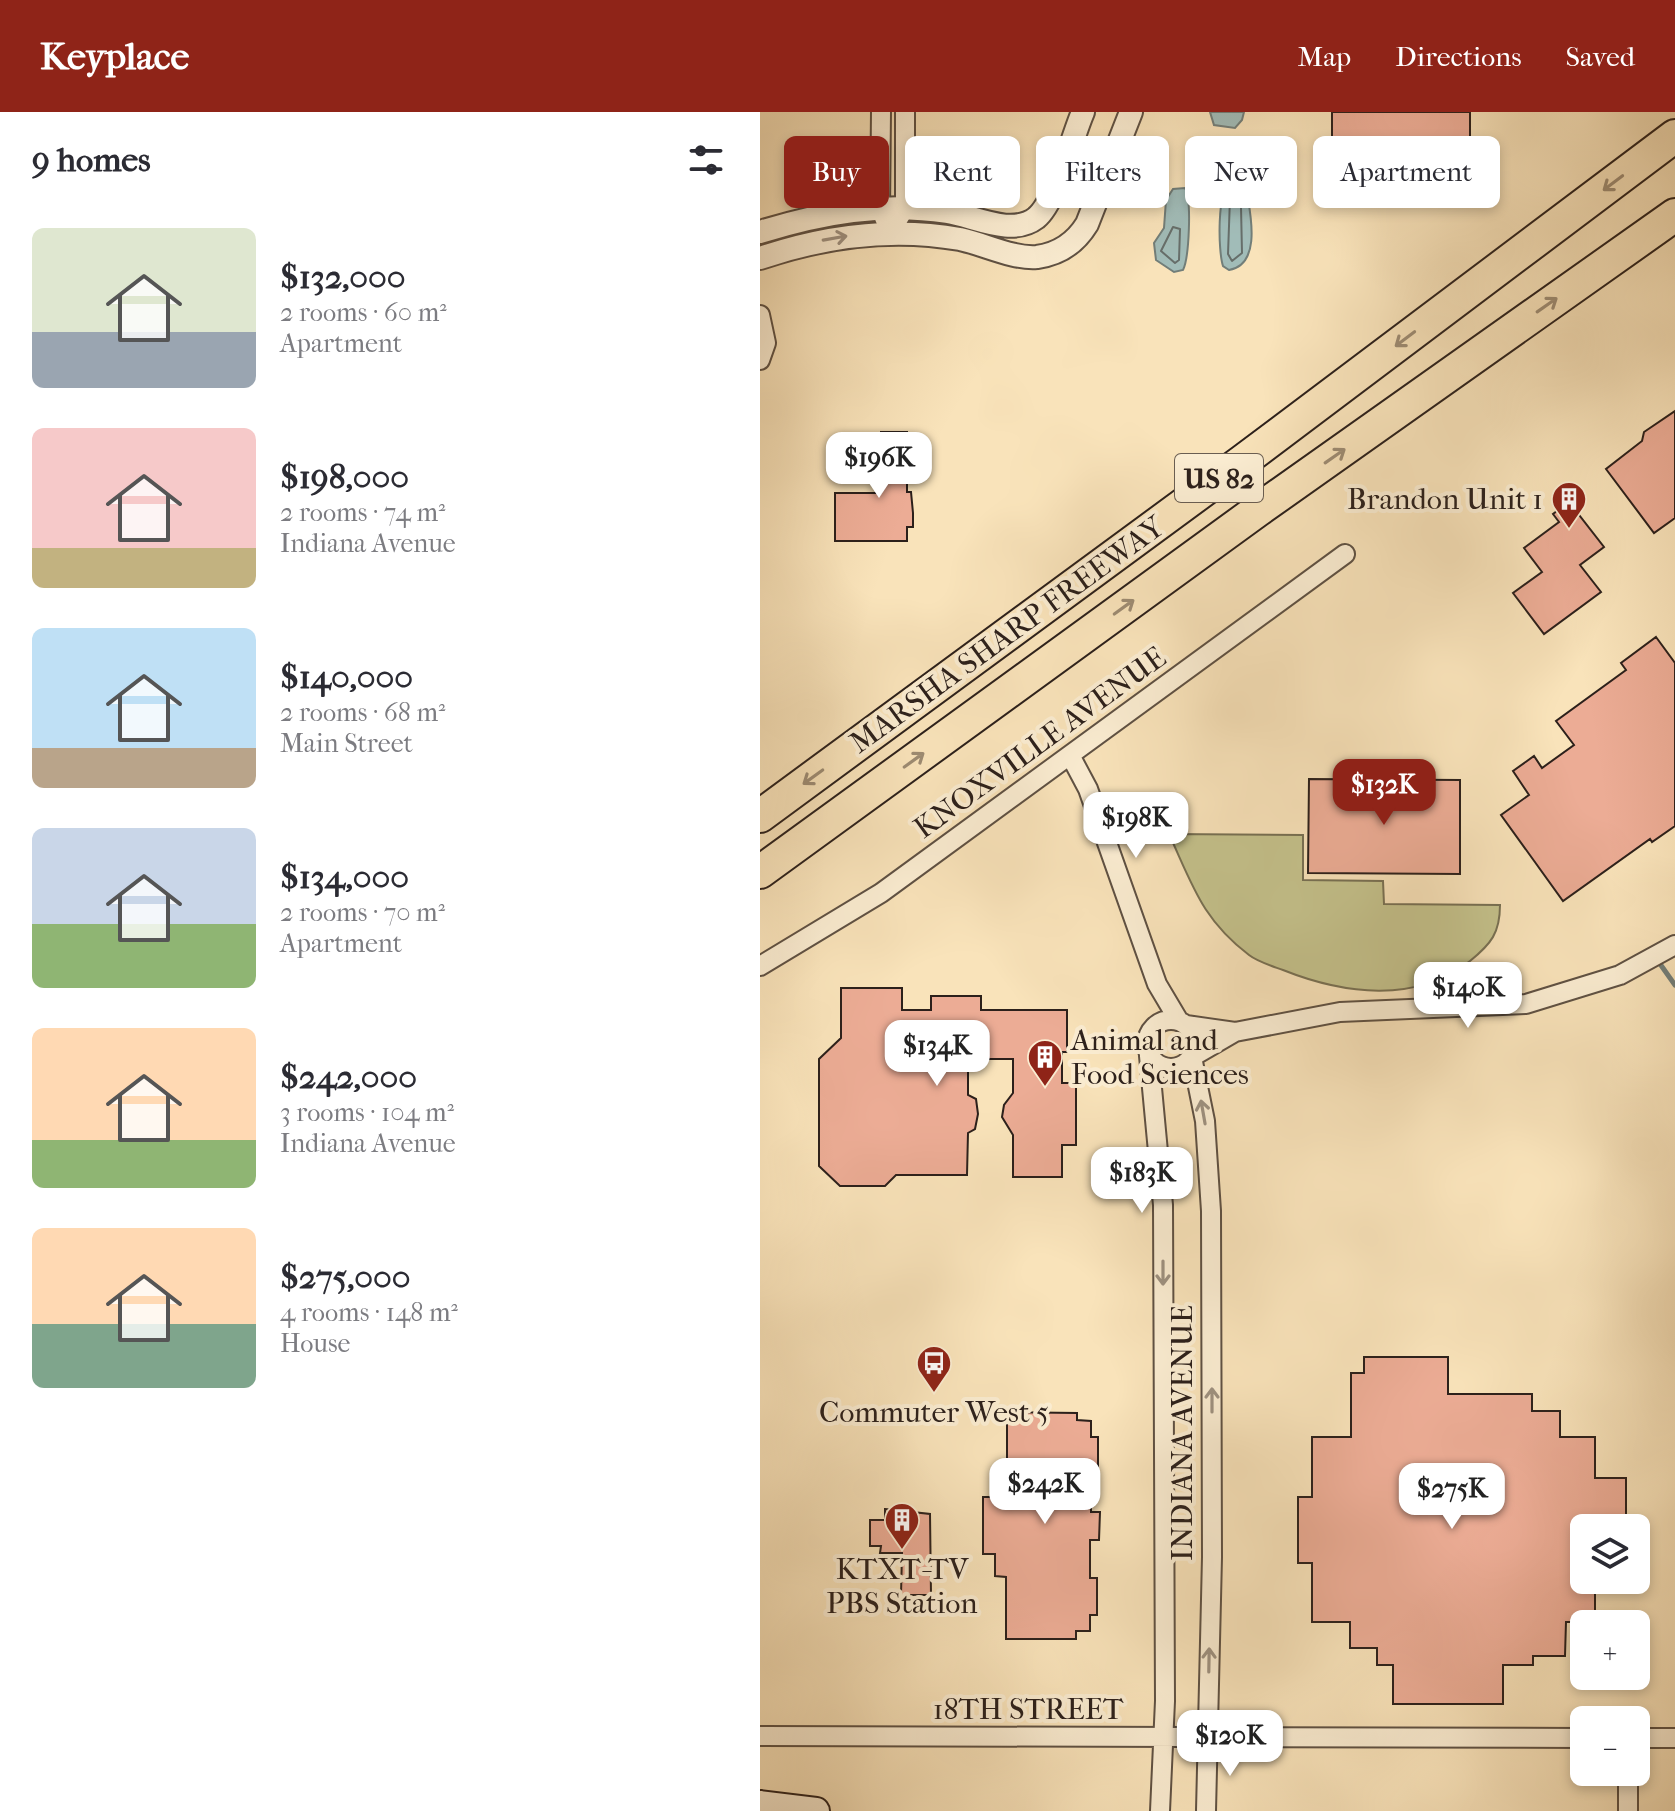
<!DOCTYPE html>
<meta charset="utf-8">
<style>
body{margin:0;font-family:"IM FELL French Canon",serif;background:#f2f2f3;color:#2b2b33;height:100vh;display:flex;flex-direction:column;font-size:30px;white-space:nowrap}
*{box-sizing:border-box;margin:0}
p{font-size:26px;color:#7c7c81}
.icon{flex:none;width:44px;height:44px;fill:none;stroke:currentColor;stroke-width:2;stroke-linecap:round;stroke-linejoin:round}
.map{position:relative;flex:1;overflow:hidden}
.sheet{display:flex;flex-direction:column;background:#fff;width:760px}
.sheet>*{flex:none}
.banner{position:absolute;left:24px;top:24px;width:760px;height:72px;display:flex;gap:16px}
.controls{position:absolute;left:810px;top:1402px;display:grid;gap:16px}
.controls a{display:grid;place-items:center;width:80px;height:80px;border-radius:12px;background:#fff;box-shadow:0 4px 12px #0003;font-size:40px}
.price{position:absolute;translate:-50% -68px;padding:0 18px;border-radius:16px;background:#fff;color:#222;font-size:26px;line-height:52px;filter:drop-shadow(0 2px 4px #0008)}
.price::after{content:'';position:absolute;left:50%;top:48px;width:24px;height:18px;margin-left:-12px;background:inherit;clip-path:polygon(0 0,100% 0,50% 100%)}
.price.on{background:#8f2418;color:#fff}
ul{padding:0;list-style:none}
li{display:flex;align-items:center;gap:24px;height:200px;padding:0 32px}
li span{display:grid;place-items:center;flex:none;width:224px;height:160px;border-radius:12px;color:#555}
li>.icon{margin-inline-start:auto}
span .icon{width:96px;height:96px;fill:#fffc;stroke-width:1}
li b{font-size:34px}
h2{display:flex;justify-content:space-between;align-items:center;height:96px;padding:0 32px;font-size:34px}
.chip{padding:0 28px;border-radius:12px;background:#fff;box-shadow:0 4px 12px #0003;font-size:28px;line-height:72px}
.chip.on{background:#8f2418;color:#fff}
header{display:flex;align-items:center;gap:48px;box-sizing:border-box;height:112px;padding:0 40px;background:#8f2418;color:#fff}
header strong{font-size:38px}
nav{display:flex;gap:44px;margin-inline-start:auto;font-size:28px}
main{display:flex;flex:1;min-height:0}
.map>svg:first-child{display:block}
</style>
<header>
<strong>Keyplace</strong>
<nav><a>Map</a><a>Directions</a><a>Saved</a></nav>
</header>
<main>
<section class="sheet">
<h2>9 homes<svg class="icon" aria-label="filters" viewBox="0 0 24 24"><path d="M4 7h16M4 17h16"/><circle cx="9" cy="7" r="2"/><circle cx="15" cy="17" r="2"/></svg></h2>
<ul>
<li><span style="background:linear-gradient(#dfe7d0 65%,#9aa5b1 0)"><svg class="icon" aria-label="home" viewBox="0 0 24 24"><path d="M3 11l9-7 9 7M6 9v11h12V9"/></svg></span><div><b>$132,000</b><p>2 rooms · 60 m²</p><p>Apartment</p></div></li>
<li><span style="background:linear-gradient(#f6c9c9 75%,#c2b280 0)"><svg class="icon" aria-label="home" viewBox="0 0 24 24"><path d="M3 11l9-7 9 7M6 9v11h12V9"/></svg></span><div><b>$198,000</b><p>2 rooms · 74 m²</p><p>Indiana Avenue</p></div></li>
<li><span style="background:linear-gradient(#bfe0f5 75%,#b9a48a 0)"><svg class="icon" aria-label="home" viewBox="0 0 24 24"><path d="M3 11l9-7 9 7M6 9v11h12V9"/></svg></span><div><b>$140,000</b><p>2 rooms · 68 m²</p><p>Main Street</p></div></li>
<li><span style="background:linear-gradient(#c9d6e8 60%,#8fb573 0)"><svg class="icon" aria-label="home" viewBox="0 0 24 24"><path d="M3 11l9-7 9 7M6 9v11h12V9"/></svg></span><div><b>$134,000</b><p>2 rooms · 70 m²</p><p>Apartment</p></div></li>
<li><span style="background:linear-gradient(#ffd9b3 70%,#8fb573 0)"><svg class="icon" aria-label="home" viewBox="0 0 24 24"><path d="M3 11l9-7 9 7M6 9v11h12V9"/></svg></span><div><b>$242,000</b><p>3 rooms · 104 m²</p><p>Indiana Avenue</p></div></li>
<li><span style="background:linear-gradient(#ffd9b3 60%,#7fa58c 0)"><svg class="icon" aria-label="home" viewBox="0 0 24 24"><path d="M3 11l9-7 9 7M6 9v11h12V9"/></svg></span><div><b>$275,000</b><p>4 rooms · 148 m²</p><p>House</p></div></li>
</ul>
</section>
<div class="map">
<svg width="915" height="1699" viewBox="0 0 915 1699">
<rect width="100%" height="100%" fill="#f9e3ba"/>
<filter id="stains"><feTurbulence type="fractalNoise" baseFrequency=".0025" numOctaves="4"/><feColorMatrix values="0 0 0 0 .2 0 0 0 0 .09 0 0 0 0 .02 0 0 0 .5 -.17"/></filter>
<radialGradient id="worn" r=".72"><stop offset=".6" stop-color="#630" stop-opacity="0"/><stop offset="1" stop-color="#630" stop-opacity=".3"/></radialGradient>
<path fill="#c4c18b" stroke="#787053" stroke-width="2" d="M409,722L543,723V768L623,769L624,792L740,793C740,821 731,832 710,849C656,892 583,882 523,858C512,854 498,850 489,843C442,807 433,774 409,722Z"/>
<path fill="#a1bcb8" stroke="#727e79" stroke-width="2" d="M450,0H484L482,8L475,16L454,13Z
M470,71L488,87C492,110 499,153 469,158L463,154C458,139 457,78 470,71Z
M425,76C432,88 429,146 423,158L414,160L396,148L394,131L404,116L406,88L413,77Z"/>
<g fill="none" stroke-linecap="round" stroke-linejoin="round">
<path stroke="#666e6a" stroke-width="2" d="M474,82L481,95L482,141L472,149L468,142L470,86Z
M413,115L420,117L419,148L415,151L401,139Z"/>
<path stroke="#727e79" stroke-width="5" d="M898,849L915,873"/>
</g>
<path fill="#ecac95" stroke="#2c201b" stroke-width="2" d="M572,0H710V37L636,36V75H572Z
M915,299V406L894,421L846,357L882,329L884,320Z
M121,320H147V380H151L153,401V415H147V429H75V381H121Z
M809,390L844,435L820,453L841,480L784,522L753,481L782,460L764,436L799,410L793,402Z
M896,525L915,551V714L892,730L890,727L803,789L741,703L769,683L753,659L774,644L782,656L814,633L796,609L866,558L861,551Z
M549,667L700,668V762L548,761Z
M81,876H142V898H171V884H221V898H307V940H302V971H316V1033H302V1065H253V1023L242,1005L244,993L253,981V947H208V983L216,987L218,1002L215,1017L208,1021L207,1063H136L125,1074H80L59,1054V947L81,926Z
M604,1245H688V1282H772V1299H800V1325H835V1366H866V1416H824V1468H835V1510H806L805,1544H773V1553H743V1592H633V1553H617V1536H590V1510H552V1451H538V1385H552V1325H591V1261H604Z
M247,1300L317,1301V1308L331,1309V1325H338V1362H331V1400H340L339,1428H330V1466H337V1503H330V1519H316V1527H246V1465L235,1464V1442H223V1385H235V1362H247Z
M125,1397L170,1402L171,1483H141L142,1441H120L121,1434H110V1408H125Z"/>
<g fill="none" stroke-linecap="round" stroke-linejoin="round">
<g stroke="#5f5143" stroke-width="22">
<path id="minor" d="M121,0L120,96L125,108
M130,121L145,96V0
M0,203L6,231L0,248
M311,645L328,677L397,872L419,909
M0,854L121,781L585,442
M387 932a24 24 0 1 1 48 0a24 24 0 1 1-48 0Z
M426,913L475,920L580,900L766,892L860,863L915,833
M389,944L403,1093L405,1589L400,1699
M0,1624L824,1626
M876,1626H915
M868,1660V1699
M446,1699L452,1445L451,1099L445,1009L432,945L475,920"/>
</g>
<g stroke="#5f5143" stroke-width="26">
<path id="tertiary" d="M0,120C62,101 122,90 187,100C214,104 251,125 276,106C296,90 312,25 323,0
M0,146C65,124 132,115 200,127C224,132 253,147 277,145C299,142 316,130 327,112L371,0"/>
</g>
<g stroke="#2c201b" stroke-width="30">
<path id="secondary" d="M0,1692L56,1699"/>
</g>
<g stroke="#2c201b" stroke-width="36">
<path id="motorway" d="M0,704L483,349L915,24
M0,760L498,398L915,103"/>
</g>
<use href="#minor" stroke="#fbedd2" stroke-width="18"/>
<use href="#tertiary" stroke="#fbedd2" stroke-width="22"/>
<use href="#secondary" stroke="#fbedd2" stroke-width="26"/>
<use href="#motorway" stroke="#f9e3ba" stroke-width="32"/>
</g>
<defs><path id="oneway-shaft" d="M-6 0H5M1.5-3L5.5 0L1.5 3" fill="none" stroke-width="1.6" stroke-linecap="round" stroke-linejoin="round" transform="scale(2)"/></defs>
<g stroke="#9d8b72">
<use href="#oneway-shaft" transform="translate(853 71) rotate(143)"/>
<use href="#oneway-shaft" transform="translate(787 193) rotate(-35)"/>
<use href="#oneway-shaft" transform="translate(645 227) rotate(143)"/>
<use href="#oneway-shaft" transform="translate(575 344) rotate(-35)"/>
<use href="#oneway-shaft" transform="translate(364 495) rotate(-36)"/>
<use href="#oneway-shaft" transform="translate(154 648) rotate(-36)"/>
<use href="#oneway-shaft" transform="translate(53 665) rotate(144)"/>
</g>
<g stroke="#9e9180">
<use href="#oneway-shaft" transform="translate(75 126) rotate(-10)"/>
<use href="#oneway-shaft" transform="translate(443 1000) rotate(-100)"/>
<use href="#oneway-shaft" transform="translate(403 1161) rotate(90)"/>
<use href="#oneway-shaft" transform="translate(452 1288) rotate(-90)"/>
<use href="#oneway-shaft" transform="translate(449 1548) rotate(-89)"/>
</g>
<defs>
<g id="building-pin" transform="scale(1.8)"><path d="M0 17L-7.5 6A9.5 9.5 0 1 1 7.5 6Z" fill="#8f2418" stroke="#fbedd2"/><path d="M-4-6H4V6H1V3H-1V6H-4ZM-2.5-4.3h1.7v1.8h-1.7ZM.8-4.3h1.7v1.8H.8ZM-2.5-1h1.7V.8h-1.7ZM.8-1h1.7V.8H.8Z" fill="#fff"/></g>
<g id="bus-pin" transform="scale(1.8)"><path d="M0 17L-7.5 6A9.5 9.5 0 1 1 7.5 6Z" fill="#8f2418" stroke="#fbedd2"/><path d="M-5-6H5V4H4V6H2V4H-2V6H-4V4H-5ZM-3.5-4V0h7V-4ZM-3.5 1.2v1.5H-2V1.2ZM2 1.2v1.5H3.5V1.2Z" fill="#fff"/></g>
</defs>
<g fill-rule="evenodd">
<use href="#building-pin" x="809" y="387"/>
<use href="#building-pin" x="285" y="945"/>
<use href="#bus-pin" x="174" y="1251"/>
<use href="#building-pin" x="142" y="1408"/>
</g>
<g text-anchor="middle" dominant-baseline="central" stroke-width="8" stroke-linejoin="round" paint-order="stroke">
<rect fill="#fbedd2" stroke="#6a5e52" stroke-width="2" x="415" y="342" width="88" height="48" rx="6"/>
<g font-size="28" font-weight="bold" fill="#2c201b">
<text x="459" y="366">US 82</text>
</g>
<g font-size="30" fill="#2c201b" stroke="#fbedd2">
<text x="783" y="387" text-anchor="end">Brandon Unit 1</text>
<text x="311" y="928" text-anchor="start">Animal and<tspan x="311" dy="34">Food Sciences</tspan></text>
<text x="174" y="1300">Commuter West 5</text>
<text x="142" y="1457">KTXT-TV<tspan x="142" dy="34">PBS Station</tspan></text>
</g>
<g font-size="30" fill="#2c201b" stroke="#fbedd2">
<text transform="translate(247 523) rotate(-36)">MARSHA SHARP FREEWAY</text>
<text transform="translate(280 631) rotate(-36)">KNOXVILLE AVENUE</text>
<text transform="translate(422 1321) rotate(-90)">INDIANA AVENUE</text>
<text x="268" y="1597">18TH STREET</text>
</g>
</g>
<rect width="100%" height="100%" filter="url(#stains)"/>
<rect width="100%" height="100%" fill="url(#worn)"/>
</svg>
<div class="controls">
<a><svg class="icon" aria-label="layers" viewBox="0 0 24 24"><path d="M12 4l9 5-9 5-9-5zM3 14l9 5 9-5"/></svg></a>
<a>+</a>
<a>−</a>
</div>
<b class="price" style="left:119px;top:388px">$196K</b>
<b class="price on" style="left:624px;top:715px">$132K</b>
<b class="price" style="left:376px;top:748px">$198K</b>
<b class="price" style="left:708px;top:918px">$140K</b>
<b class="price" style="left:177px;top:976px">$134K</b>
<b class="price" style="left:382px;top:1103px">$183K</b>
<b class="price" style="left:285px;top:1414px">$242K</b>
<b class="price" style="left:692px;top:1419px">$275K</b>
<b class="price" style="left:470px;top:1666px">$120K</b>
<div class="banner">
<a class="chip on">Buy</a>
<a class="chip">Rent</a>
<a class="chip">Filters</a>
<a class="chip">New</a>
<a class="chip">Apartment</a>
</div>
</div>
</main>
